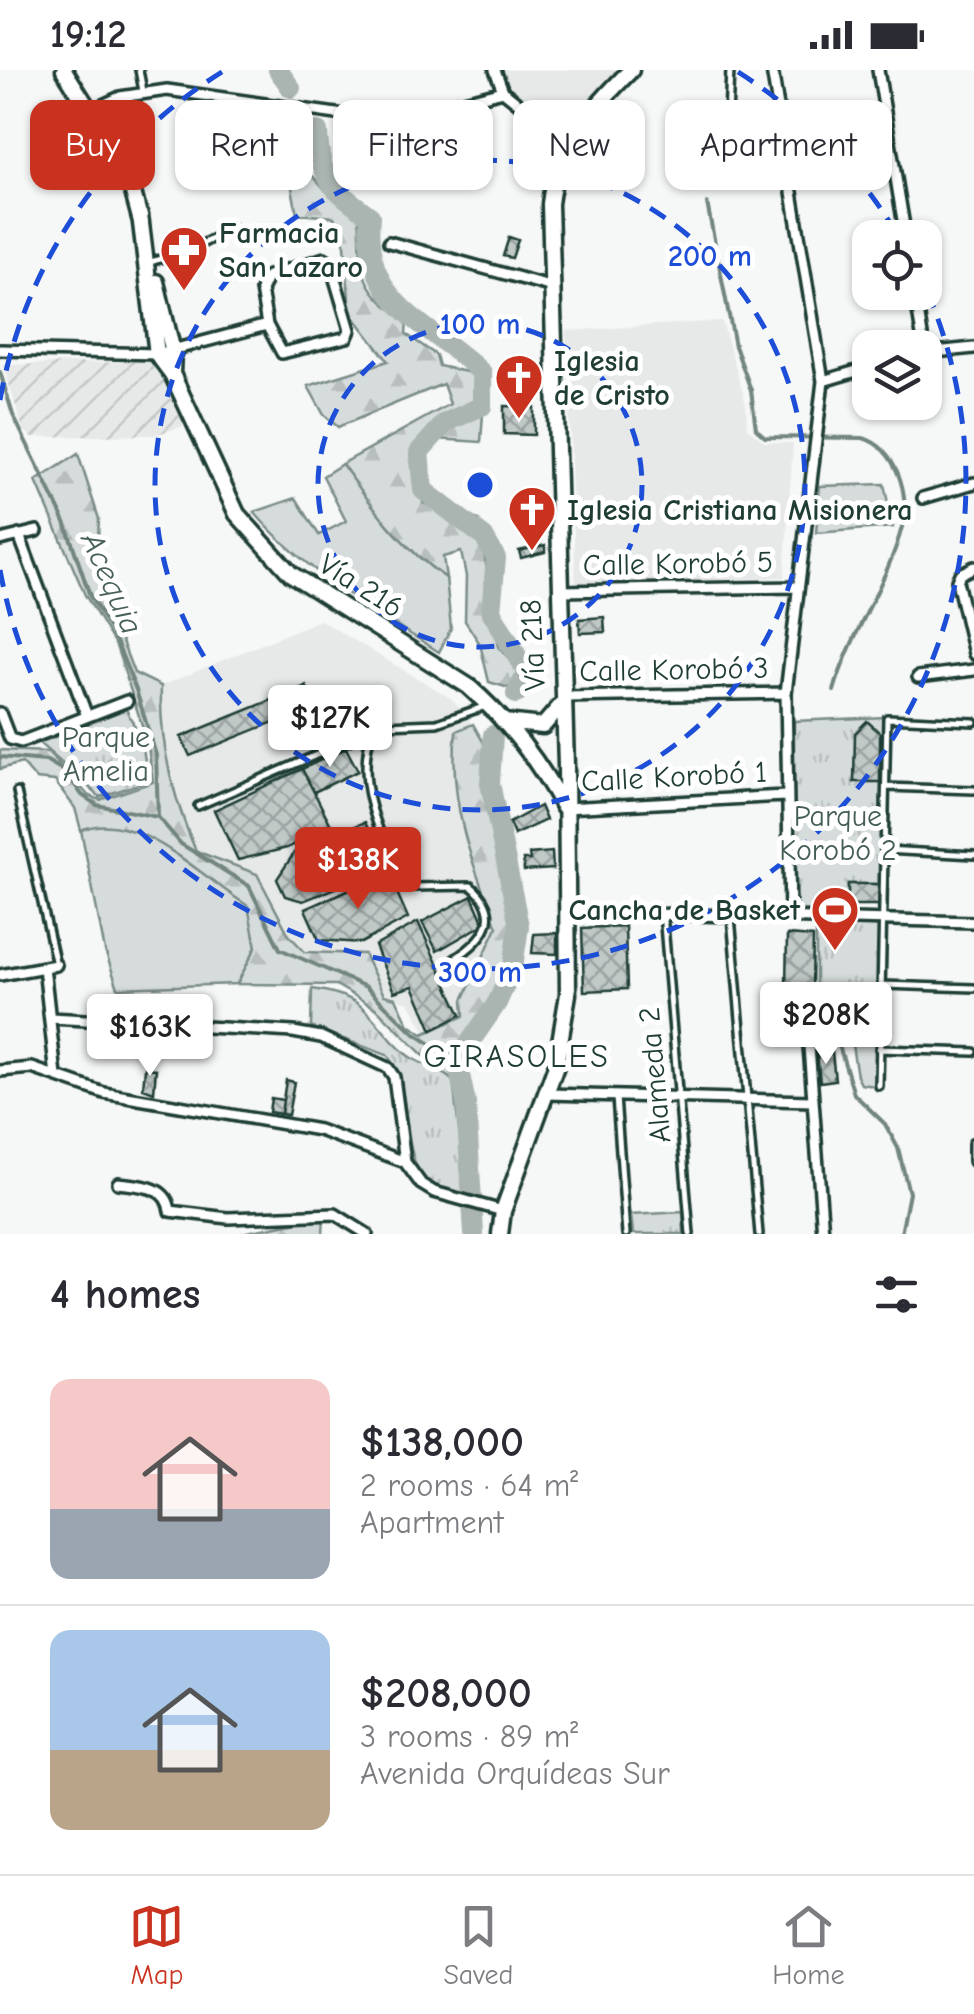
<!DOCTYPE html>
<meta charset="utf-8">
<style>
body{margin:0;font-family:"Comic Neue",sans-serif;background:#f2f2f3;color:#2b2b33;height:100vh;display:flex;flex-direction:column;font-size:38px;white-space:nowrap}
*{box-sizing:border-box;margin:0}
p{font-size:32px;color:#7c7c81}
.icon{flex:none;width:55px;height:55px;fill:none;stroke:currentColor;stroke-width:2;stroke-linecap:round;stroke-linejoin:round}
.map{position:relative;height:1164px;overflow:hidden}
.sheet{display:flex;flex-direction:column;background:#fff;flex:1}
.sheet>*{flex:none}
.hud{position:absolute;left:30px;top:30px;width:915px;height:90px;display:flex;gap:20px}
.fabs{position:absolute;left:852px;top:150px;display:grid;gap:20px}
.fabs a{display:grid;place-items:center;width:90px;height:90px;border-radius:20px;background:#fff;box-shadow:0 2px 8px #0004;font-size:50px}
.price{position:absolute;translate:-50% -85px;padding:0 22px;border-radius:10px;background:#fff;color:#222;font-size:32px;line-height:65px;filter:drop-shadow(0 2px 5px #0008)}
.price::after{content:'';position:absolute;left:50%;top:60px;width:30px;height:22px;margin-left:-15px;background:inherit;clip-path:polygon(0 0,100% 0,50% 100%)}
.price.current{background:#c8321e;color:#fff}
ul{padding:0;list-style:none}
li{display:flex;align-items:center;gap:30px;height:250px;padding:0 50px}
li+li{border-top:2px solid #e1e1e2}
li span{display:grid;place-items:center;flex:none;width:280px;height:200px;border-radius:20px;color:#555}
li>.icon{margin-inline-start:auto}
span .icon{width:120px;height:120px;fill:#fffc;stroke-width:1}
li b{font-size:42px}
h2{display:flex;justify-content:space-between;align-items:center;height:120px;padding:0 50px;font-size:42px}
.chip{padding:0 35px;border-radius:20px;background:#fff;box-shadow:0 2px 8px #0004;font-size:35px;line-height:90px}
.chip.current{background:#c8321e;color:#fff}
.status{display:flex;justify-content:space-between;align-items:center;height:70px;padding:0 50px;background:#fff;direction:ltr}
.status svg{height:28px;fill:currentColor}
.dock{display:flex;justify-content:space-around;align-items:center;height:140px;border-top:2px solid #e1e1e2;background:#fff;font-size:28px;color:#7c7c81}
.dock a{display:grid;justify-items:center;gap:5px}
.dock .current{color:#c8321e}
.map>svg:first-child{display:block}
</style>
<div class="status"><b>19:12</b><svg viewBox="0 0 49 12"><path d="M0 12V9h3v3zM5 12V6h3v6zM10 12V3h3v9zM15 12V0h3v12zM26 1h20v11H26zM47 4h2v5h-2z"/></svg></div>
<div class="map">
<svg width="974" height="1164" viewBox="0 0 974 1164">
<defs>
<pattern id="industrial-furrows" width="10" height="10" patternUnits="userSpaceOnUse" patternTransform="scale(2.5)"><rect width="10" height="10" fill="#e6e9e8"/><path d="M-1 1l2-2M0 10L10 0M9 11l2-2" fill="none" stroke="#c5c9c8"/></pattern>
<pattern id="forest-firs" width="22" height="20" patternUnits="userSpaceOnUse" patternTransform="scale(2.5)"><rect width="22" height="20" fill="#d6dcdb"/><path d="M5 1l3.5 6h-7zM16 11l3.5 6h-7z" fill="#b7bebd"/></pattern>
<pattern id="park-tufts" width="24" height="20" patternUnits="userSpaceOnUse" patternTransform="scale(2.5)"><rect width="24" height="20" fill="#d6dcdb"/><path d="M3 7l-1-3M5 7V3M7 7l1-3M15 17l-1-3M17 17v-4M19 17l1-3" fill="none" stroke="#b7bebd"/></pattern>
<pattern id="building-cross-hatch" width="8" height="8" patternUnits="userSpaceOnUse" patternTransform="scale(2.5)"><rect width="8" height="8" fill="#c0c9c6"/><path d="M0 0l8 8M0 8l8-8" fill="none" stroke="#9ba4a2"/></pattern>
</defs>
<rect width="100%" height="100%" fill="#f6f7f7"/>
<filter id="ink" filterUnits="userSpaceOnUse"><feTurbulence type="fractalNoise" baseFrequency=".01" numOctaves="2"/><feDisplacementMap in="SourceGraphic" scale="20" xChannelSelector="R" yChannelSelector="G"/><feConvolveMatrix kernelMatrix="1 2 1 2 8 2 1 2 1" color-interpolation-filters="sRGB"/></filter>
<g filter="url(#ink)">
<path fill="#e6e9e8" d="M499,0H616L563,59L531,41L508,20Z
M722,251L746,334L747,357L764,372L793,373L784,507L576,515L566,261Z
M320,550L452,629L483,667L466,703L503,887L456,958L428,966L409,932L384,925L364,884L306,882L289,865L257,804L196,781L176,735L160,652L161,616Z"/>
<path fill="url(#industrial-furrows)" d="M155,291L184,356L154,365L31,367L23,359L3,295Z"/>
<path fill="#d6dcdb" stroke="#7a8c88" stroke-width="2.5" d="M342,394C373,436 402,479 446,508L451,558L439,582C373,540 305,502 254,442L296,428L319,465L346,451L323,406Z
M101,752L145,762L249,836L256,877L237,914L118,918L105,881L81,760Z"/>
<path fill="url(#forest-firs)" stroke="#7a8c88" stroke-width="2.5" d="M279,49L302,53L310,103L331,126H357C366,188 346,213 407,250L406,264L436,285L439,296L471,303L484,328L481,372L436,369L424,393L423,433L479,450L499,578L521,601L512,619L489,612L480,574L465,551L466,506L461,482L443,487L446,508C403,479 372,436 342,394L450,334L443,314L338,357L324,345L308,316L388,291L350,242L345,175L334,147L297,144Z
M78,384L99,449L96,504L134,603L161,616C159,674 173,728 196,781L257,804L289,865L305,882L364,884L384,925L396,928L409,955L423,964L464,946L463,930L497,857C471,792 448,732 456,661L473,654L486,677V739L505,773L519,856L513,897L497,933L474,960L463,995L479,1127L463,1121L438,1000L377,939L336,915L237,914L256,877L248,836C201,807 136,737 81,760L75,738L55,711L36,709L22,693L0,699V680L48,682L88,725L100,730L153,712L147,670L116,576L85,525L36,411Z
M324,1147L323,1164H240L247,1162Z"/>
<path fill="url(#park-tufts)" stroke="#7a8c88" stroke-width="2.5" d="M884,414L893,457L816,463L820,416Z
M126,639L142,671L148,711L100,727L39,673Z
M885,647L880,814H848V842L801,840L794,834V651Z
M816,855L881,856L876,1016L861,1014L857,1006L848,950L840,943L816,941Z
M312,919C374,927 368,952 406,984C420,996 439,997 453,1011L467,1126C455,1122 439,1119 429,1112C399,1094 415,1018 387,985L311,957Z
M683,1142L684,1164H633L631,1145Z"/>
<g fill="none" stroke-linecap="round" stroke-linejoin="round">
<path stroke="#72857f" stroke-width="4" d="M707,133L735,276L751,320L756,359L765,367L863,368C896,378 911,425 902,457C887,514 850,564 834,621
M0,302L13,345L65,452L90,526L113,564L136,620L156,685L158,747
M0,687L47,691L66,702L82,725L97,735L158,747L181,774L249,816L280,879L366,917L415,964L457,991
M829,943L854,1024L885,1054L898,1078L909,1123L901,1164"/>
<path stroke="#aab5b1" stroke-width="20" d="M278,0L291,18
M318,61C320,110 331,118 370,146C362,235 426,250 482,303V336L445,353L419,382L423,420L484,467L496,488L491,541L527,603L516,624
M474,1164L466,1033L457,991L497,933L513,897L519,856L490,713L493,665"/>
</g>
<path fill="url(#building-cross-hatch)" stroke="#1f3d34" stroke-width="2.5" d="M137,36L144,56L132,60L124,40Z
M118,37L128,63L117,65L104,47Z
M509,167L518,170L512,188L503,186Z
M504,336L534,337V365L504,364Z
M545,475V482L521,488L519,481Z
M604,547L605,562L580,563L579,549Z
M306,616L333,664L312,675L296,643L190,686L181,667Z
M867,651L880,663V712H854L855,663Z
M346,678L358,701L314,722L302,699Z
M302,699L332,757L287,778L238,790L214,740Z
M540,736L546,750L514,765L509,753Z
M365,752L385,798L303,831L285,826L277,809L296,780Z
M552,782L553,799L524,801L523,790H530L529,784Z
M388,802L408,848L361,873L319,870L305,839Z
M848,814H880V835H848Z
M472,826L484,854L437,881L422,852Z
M418,852L461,945L432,960L413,916L394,922L375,876Z
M625,856L627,919L584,921L582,858Z
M557,863V884L532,883L534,864Z
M787,865L813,867L812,918L786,916Z
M832,982L835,1010L820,1012L817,984Z
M145,998L156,999L154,1022L143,1018Z
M286,1010L294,1012L288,1045L281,1044Z
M271,1028L283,1030L281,1044L269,1042Z"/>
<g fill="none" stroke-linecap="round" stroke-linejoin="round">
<g stroke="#1f3d34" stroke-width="12">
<path id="service" d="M139,0L143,21
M728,47L730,0
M151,192L198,176L233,158
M886,717L974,720
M17,722L56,895
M198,736L372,661
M885,780L974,785
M663,843L690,1164
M731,847L759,1164
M454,889C484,870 505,845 471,816L414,817L401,811C380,763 354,713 372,661L385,655L437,653L483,637
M882,915L974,918
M879,979L974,982
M879,1016L887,648L974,652
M616,1027L626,1164"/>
</g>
<g stroke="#1f3d34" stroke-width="16">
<path id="minor" d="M495,0L503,21
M772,0L823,311L786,623L790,846
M878,0L906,168
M92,40L120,27L167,20L386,51L503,21L567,72
M389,172L549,216
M915,222L924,278
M0,280L157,284L267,255L261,220L268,206L324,188L330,192L350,260L347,267L282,283L267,255
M925,283L974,278
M823,311L870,297
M923,428L974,413
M19,465L87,646
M0,470L37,461
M974,497L960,504L957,511L974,584
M560,521L797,517
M918,607L974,600
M563,627L786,623
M0,643L10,669L21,672L127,631
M565,738L785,726
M568,842L974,852
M44,897L56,1006
M0,905L56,895
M806,936L823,1164
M51,948L293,962L321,967L388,998L394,1007L405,1092
M0,1001L32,998L104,1023L319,1060L405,1092L421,1114L434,1122L503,1141
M547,1024L812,1031
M974,1074V1091
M118,1113C140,1116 167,1115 170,1141L228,1148L335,1144L367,1164"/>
</g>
<g stroke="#1f3d34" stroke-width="21">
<path id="secondary" d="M64,0L127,100L141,152
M140,145L157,284L172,304L237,444L291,504L468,616C509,652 538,690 564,738
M156,212L173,282L172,303
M504,652L543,656L562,634
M500,1164L503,1141L556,996L568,924L566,696L550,134C556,77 592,39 631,0"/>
</g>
<use href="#service" stroke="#fff" stroke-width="5"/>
<use href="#minor" stroke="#fff" stroke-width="9"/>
<use href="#secondary" stroke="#fff" stroke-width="14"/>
</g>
</g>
<g fill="none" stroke="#1d4ed8" stroke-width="5" stroke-dasharray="18 12">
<circle cx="480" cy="415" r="162"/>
<circle cx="480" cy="415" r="325"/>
<path d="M0 330A487 487 0 0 1 222 2M738 2A487 487 0 0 1 897 164M927 221A487 487 0 1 1 0 500"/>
</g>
<defs>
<g id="pharmacy-pin" transform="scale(2.5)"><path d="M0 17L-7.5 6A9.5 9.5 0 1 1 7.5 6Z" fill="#c8321e" stroke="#fff"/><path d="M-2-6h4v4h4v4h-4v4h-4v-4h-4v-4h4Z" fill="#fff"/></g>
<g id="church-pin" transform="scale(2.5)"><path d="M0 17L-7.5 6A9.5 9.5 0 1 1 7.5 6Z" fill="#c8321e" stroke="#fff"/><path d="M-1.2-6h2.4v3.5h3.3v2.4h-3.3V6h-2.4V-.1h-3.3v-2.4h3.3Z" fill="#fff"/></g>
<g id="stadium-pin" transform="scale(2.5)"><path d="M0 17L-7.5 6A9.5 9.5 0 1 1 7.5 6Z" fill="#c8321e" stroke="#fff"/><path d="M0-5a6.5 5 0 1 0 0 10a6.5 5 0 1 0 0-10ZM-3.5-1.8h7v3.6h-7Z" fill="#fff"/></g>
</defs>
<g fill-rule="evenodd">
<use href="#pharmacy-pin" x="184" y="180"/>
<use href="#church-pin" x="519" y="308"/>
<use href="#church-pin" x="532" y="440"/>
<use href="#stadium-pin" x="835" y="840"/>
</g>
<g text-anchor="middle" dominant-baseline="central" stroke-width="10" stroke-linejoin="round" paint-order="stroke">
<g font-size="30" font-weight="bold" fill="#1f3d34" stroke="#fff" text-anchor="start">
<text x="219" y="163">Farmacia<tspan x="219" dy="34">San Lazaro</tspan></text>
<text x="554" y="291">Iglesia<tspan x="554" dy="34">de Cristo</tspan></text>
<text x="567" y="440">Iglesia Cristiana Misionera</text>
<text x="800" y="840" text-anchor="end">Cancha de Basket</text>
</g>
<g font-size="30" fill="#1f3d34" stroke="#fff">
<text transform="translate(678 494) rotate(-1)">Calle Korobó 5</text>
<text transform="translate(361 516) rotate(32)">Vía 216</text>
<text transform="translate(533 575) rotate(-93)">Vía 218</text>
<text transform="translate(674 600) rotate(-1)">Calle Korobó 3</text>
<text transform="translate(674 707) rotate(-3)">Calle Korobó 1</text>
<text transform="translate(655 1005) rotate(-95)">Alameda 2</text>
</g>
<g font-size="30" fill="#445d55" stroke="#fff">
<text x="106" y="667">Parque<tspan x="106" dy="34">Amelia</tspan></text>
<text x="838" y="746">Parque<tspan x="838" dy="34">Korobó 2</tspan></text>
</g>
<g font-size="32" font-style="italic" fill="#49615a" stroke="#fff">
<text transform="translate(112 513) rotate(66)">Acequia</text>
</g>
<g font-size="32" letter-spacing="2.5" fill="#1f3d34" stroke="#fff">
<text x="517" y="986">GIRASOLES</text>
</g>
</g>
<circle cx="480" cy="415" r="15" fill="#1d4ed8" stroke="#fff" stroke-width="5"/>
<g font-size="30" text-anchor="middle" font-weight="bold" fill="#1d4ed8" stroke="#fff" stroke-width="10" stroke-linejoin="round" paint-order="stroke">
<text x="710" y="196">200 m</text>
<text x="480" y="264">100 m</text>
<text x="480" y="912">300 m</text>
</g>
</svg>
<div class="fabs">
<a><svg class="icon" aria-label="locate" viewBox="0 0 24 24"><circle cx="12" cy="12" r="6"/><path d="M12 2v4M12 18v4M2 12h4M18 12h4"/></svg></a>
<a><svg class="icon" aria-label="layers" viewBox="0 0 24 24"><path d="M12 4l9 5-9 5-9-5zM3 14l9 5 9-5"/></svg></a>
</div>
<b class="price" style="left:330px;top:700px">$127K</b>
<b class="price current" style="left:358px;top:842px">$138K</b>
<b class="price" style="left:826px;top:997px">$208K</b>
<b class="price" style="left:150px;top:1009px">$163K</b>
<div class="hud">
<a class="chip current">Buy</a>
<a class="chip">Rent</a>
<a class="chip">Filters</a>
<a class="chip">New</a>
<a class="chip">Apartment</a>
</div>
</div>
<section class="sheet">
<h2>4 homes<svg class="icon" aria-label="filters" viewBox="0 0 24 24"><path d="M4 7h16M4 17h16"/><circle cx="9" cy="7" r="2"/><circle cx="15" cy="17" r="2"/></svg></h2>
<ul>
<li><span style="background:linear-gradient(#f6c9c9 65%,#9aa5b1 0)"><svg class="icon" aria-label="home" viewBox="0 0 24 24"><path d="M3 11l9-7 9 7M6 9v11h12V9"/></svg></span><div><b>$138,000</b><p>2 rooms · 64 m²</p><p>Apartment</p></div></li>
<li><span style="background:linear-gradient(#a9c7e8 60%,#b9a48a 0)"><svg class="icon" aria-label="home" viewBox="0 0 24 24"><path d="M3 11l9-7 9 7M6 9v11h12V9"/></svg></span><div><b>$208,000</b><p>3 rooms · 89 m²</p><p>Avenida Orquídeas Sur</p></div></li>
</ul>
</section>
<nav class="dock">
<a class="current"><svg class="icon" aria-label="map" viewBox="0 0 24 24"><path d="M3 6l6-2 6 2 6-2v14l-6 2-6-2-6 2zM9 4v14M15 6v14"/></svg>Map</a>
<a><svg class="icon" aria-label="saved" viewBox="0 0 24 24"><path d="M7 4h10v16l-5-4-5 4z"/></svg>Saved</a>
<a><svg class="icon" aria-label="home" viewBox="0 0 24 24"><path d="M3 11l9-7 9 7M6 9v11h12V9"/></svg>Home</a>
</nav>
